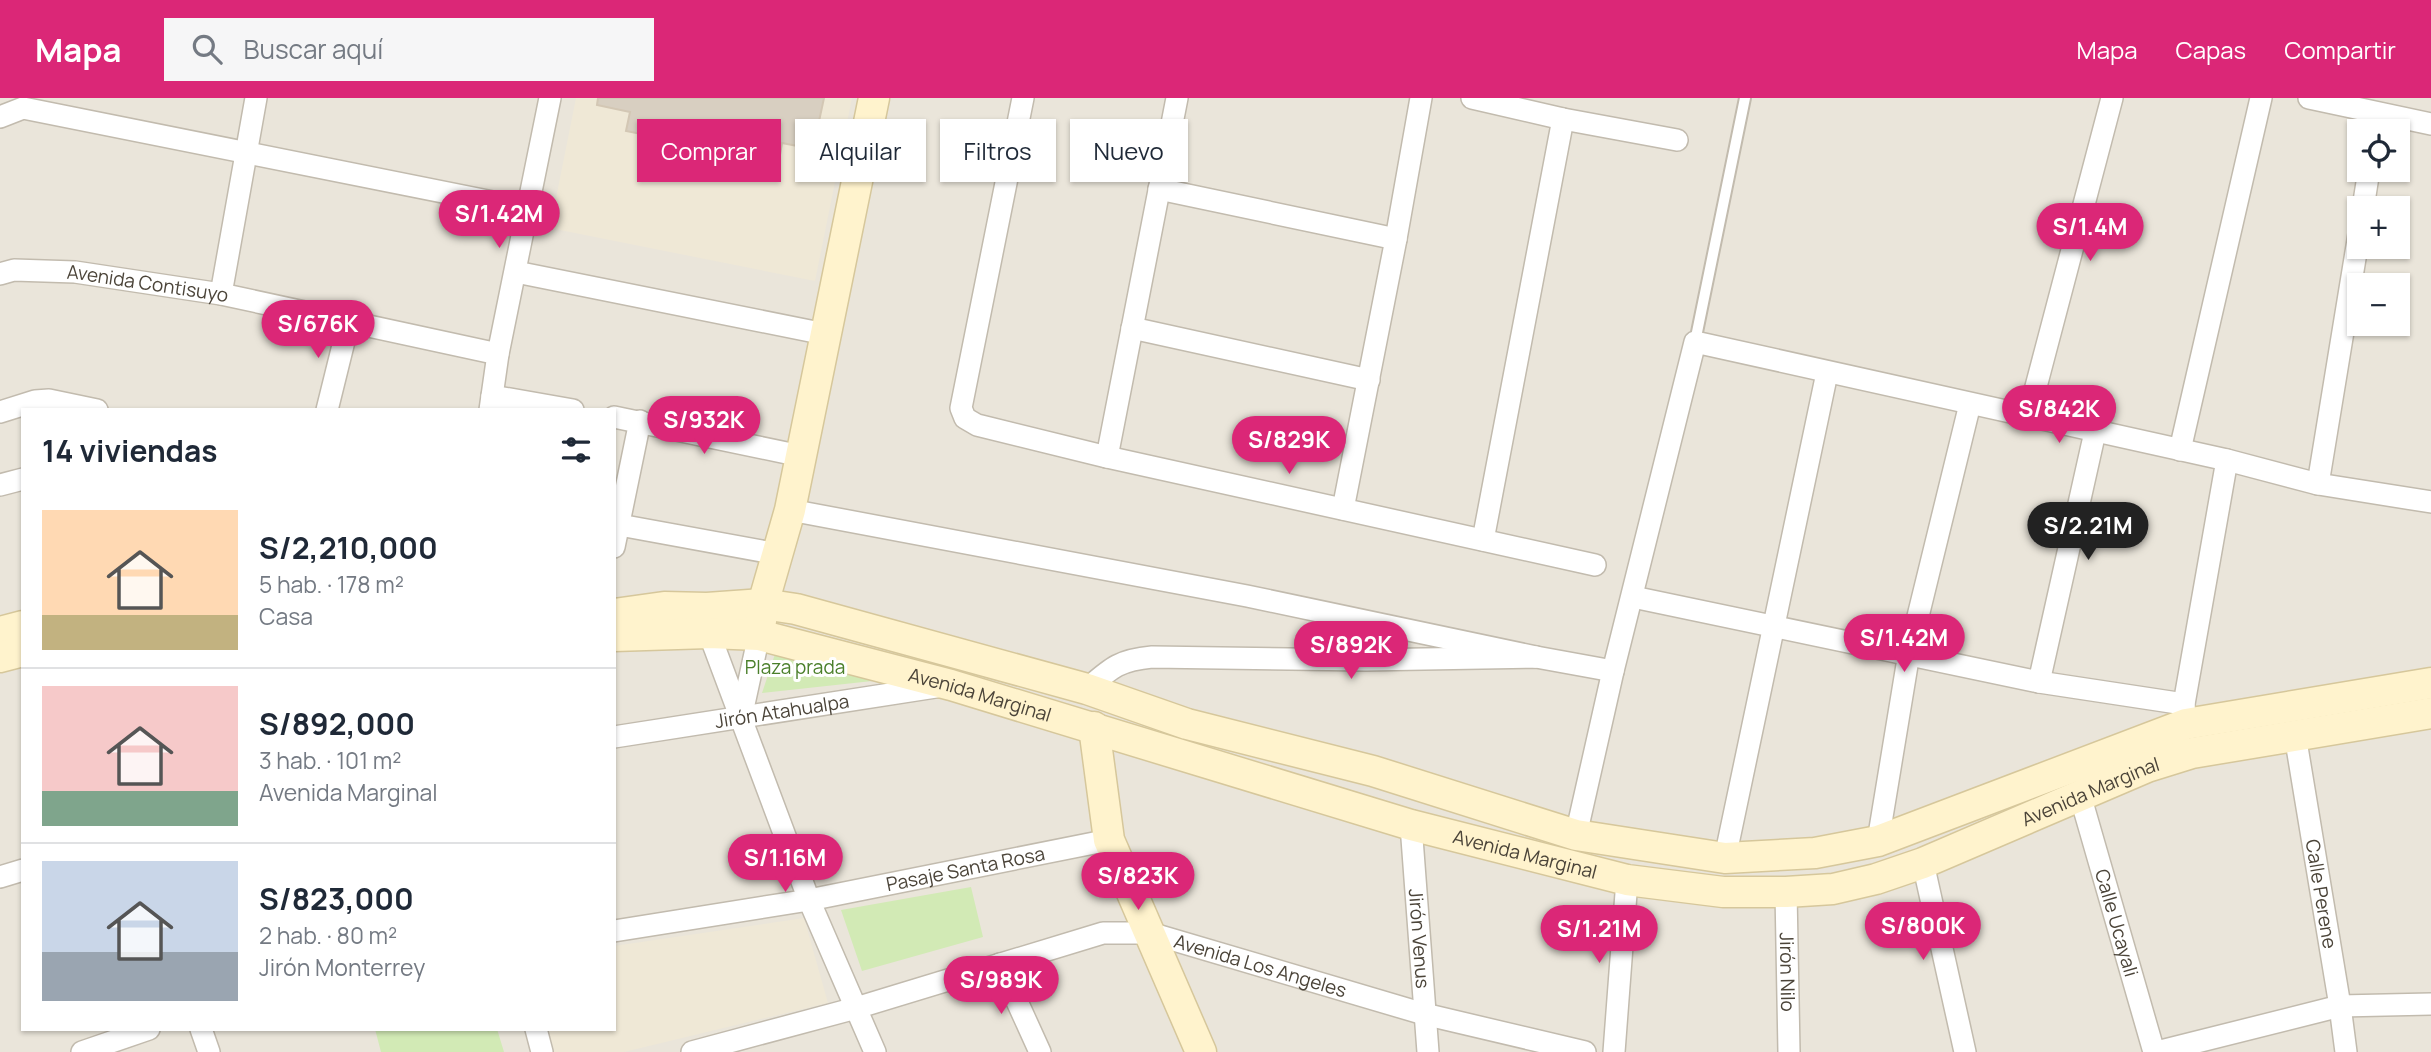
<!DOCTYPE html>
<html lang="es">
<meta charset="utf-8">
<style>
body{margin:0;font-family:Manrope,sans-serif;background:#f6f6f7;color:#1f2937;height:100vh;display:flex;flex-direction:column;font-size:26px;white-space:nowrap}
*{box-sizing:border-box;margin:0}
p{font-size:23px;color:#747a83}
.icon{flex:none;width:38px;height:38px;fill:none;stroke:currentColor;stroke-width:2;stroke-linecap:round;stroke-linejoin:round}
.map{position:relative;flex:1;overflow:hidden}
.details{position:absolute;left:21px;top:310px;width:595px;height:623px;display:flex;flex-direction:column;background:#fff;border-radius:0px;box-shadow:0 2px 5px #0004}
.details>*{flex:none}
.top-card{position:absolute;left:637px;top:21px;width:665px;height:63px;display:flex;gap:14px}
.buttons{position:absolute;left:2347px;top:21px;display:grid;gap:14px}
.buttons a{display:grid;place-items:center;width:63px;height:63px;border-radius:0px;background:#fff;box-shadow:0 2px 5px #0004;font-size:35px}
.price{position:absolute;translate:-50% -60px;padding:0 16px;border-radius:24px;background:#db2777;color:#fff;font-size:23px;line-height:46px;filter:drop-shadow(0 2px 4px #0008)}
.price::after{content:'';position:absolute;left:50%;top:42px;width:21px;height:16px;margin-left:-10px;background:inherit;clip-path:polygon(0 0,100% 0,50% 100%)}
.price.on{background:#222;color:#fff}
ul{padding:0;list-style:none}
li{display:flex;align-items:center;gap:21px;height:175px;padding:0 21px}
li+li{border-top:2px solid #e0e1e3}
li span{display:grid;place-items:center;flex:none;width:196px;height:140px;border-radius:0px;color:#555}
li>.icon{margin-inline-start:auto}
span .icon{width:84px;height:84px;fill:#fffc;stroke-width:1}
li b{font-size:30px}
h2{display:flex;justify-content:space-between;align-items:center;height:84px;padding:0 21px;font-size:30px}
.tag{padding:0 24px;border-radius:0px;background:#fff;box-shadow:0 2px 5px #0004;font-size:24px;line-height:63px}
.tag.on{background:#db2777;color:#fff}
header{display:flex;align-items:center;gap:42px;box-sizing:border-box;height:98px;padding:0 35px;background:#db2777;color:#fff}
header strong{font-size:33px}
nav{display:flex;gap:38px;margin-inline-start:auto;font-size:24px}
.search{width:490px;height:63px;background:#f6f6f7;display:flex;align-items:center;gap:18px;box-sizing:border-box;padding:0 24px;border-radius:0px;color:#747a83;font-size:26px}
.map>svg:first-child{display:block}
</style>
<header>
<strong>Mapa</strong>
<div class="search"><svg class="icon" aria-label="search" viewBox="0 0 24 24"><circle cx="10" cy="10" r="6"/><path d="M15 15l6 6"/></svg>Buscar aquí</div>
<nav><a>Mapa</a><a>Capas</a><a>Compartir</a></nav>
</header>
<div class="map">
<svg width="2431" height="954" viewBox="0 0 2431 954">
<rect width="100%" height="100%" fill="#f6f3ec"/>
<path fill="#eae5da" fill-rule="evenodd" d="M0,0H2431V954H0ZM2359,33H2398V72H2359ZM2359,110H2398V149H2359ZM2359,187H2398V226H2359ZM23,312H614V931H23Z"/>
<path fill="#efe8d6" d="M576,0H852L815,183L550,130Z
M804,820L828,905L624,954H553L546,931H614V848Z"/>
<path fill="#d2eab5" d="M780,541L909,579L762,595Z
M971,789L983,839L862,873L841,812Z
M375,931H497L504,954H381Z"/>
<path fill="#d8cfc1" stroke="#d3c7b4" stroke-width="2" d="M598,0H824L813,51L782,45L779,63L626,33L630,14L597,7Z"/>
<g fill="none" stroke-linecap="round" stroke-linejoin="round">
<g stroke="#c2bbae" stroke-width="14">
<path id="service" d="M1695,244L1745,0"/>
</g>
<g stroke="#c2bbae" stroke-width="24">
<g id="minor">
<path d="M1023,0L961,310L965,320L977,327L1107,359L1595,467"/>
<path d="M1472,0L1563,21L1677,42"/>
<path d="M2309,0L2431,26"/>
<path d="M0,19L23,10L528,111"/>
<path d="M1159,91L1396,141"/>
<path d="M2363,110L2369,72"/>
<path d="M516,174L825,236"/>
<path id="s1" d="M0,176L14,172L75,174L221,196L498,256"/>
<path d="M221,196L256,0"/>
<path d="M1132,230L1369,282"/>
<path d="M492,298L573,312"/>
<path d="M327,312L349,223"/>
<path d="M490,312L498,256L550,0"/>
<path d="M0,314L35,303L49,302L97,312"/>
<path d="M614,319L801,358"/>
<path d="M2028,319L2112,0"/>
<path d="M2180,352L2261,0"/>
<path d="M1107,359L1177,0"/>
<path d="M2318,386L2359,136"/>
<path d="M0,387L23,381"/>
<path d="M1343,411L1396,141L1421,0"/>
<path d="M790,412L1247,498L1536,559"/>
<path d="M614,426L778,456"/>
<path d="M1483,442L1563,21"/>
<path d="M614,449L640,323"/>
<path d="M1633,499L2039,584L2184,606"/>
<path d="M708,522L709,535L809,802L875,954"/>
<path d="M2039,584L2095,334"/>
<path d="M1087,591C1111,570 1119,562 1152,559L1366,562L1536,559L1613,573"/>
<path d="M2185,619L2184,606L2227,362"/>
<path d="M741,620L759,537"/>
<path id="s2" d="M2295,637L2340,908L2346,954"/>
<path id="s3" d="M614,639L942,588"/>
<path id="s4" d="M2080,697L2154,954"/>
<path id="s5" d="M1411,727L1428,954"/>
<path d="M1576,737L1613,573L1695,244L2227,362L2318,386L2431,404"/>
<path d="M1878,743L1909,555L1970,306"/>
<path d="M1725,760L1827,275"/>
<path d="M1923,765L1965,954"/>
<path d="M0,779L23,772"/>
<path id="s6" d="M1786,794L1789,954"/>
<path id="s7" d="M614,833L809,802L1109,742"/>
<path d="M1000,866L1040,954"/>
<path d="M201,931L209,954"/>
<path d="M536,931L542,954"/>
<path d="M82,954L149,931"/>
<path id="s8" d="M692,954L856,910L1103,835H1150L1424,916L1585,954"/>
<path d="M1614,954L1627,782"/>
<path d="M2157,954L2340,908L2431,906"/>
</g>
</g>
<g stroke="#d6c79b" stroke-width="33">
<g id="secondary">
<path d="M614,516L664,509L707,510L763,506L796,511L1087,591L1187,626L1373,673L1576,737L1725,760L1815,755L1878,743L2186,626L2431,585"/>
<path d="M761,523L763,506L790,412L874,0"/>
<path d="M0,534L23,528"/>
<path id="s9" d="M614,538L709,535L759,537L951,587L1411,727L1627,782L1723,794H1786L1833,791L1876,781L1923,765L2147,669L2192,655L2431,615"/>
<path d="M0,559L23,553"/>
<path d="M1094,629L1109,742L1201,954"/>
</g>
</g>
<use href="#service" stroke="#fff" stroke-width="10"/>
<use href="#minor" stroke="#fff" stroke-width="21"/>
<use href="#secondary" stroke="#fff3cd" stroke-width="30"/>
</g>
<g text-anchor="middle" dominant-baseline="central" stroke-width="6" stroke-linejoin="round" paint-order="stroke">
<g font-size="19" fill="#4b4439" stroke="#fff">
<text stroke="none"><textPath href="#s1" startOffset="149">Avenida Contisuyo</textPath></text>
<text stroke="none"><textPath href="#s9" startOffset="374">Avenida Marginal</textPath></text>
<text stroke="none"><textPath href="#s3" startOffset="170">Jirón Atahualpa</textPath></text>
<text stroke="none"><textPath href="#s9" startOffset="1530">Avenida Marginal</textPath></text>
<text stroke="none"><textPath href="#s9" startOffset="942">Avenida Marginal</textPath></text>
<text stroke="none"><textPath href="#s7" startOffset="357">Pasaje Santa Rosa</textPath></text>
<text stroke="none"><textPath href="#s2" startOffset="161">Calle Perene</textPath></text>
<text stroke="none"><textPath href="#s4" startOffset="133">Calle Ucayali</textPath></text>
<text stroke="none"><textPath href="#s5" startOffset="114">Jirón Venus</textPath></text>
<text stroke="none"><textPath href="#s8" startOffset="590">Avenida Los Angeles</textPath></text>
<text stroke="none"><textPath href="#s6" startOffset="80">Jirón Nilo</textPath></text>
</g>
<g font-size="19" fill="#4a7f2a" stroke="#fff">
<text x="795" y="569">Plaza prada</text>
</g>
</g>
</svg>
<div class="buttons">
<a><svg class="icon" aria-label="locate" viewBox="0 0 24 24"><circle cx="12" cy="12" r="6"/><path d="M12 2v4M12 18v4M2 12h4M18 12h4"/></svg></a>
<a>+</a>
<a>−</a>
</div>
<b class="price" style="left:499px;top:152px">S/1.42M</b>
<b class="price" style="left:2090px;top:165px">S/1.4M</b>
<b class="price" style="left:318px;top:262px">S/676K</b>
<b class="price" style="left:2059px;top:347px">S/842K</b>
<b class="price" style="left:704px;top:358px">S/932K</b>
<b class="price" style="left:1289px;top:378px">S/829K</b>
<b class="price on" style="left:2088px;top:464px">S/2.21M</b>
<b class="price" style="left:1904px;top:576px">S/1.42M</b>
<b class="price" style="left:1351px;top:583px">S/892K</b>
<b class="price" style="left:785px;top:796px">S/1.16M</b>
<b class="price" style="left:1138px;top:814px">S/823K</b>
<b class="price" style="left:1923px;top:864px">S/800K</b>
<b class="price" style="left:1599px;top:867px">S/1.21M</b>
<b class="price" style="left:1001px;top:918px">S/989K</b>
<div class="top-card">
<a class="tag on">Comprar</a>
<a class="tag">Alquilar</a>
<a class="tag">Filtros</a>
<a class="tag">Nuevo</a>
</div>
<section class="details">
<h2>14 viviendas<svg class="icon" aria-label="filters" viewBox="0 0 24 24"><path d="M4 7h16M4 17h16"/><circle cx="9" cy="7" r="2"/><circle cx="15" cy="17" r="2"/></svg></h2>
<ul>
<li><span style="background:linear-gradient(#ffd9b3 75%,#c2b280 0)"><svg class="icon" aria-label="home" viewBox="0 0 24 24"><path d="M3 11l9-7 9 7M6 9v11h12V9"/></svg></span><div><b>S/2,210,000</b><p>5 hab. · 178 m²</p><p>Casa</p></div></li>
<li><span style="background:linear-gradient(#f6c9c9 75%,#7fa58c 0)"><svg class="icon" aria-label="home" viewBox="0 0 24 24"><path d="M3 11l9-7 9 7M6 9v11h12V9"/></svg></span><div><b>S/892,000</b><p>3 hab. · 101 m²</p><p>Avenida Marginal</p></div></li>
<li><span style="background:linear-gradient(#c9d6e8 65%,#9aa5b1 0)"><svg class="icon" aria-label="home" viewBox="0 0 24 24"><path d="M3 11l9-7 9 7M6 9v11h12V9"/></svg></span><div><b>S/823,000</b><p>2 hab. · 80 m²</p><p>Jirón Monterrey</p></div></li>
</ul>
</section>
</div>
